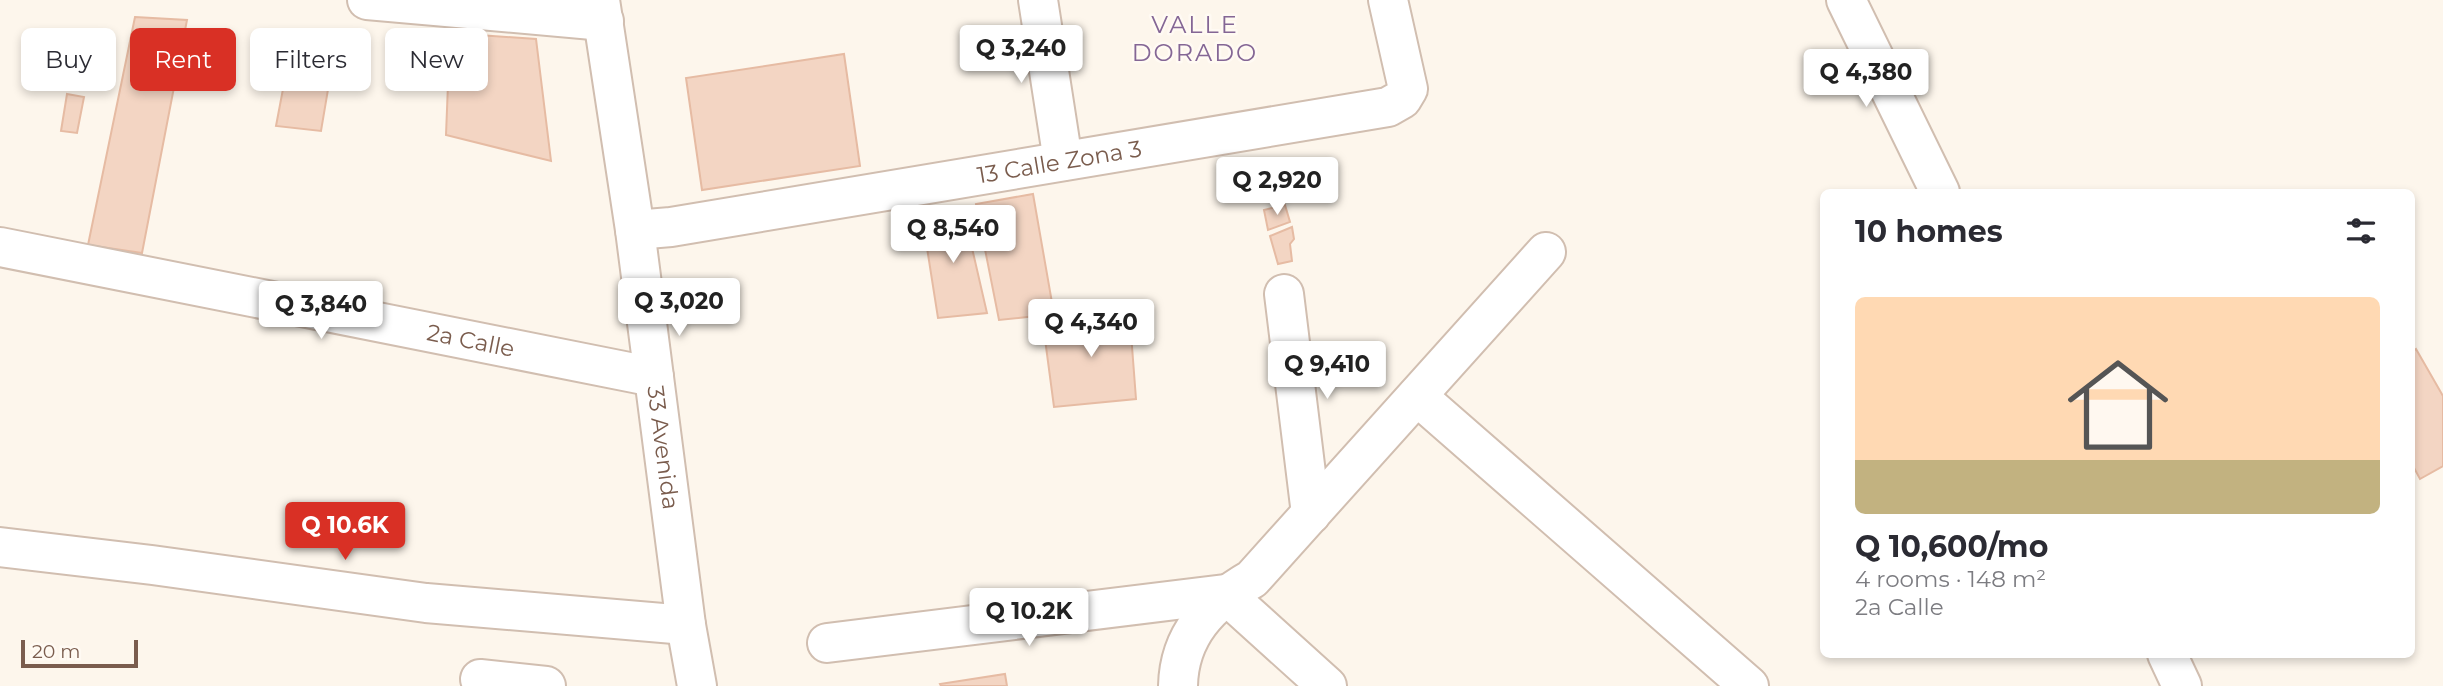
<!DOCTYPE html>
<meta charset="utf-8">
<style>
body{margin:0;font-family:Montserrat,sans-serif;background:#f7f7f7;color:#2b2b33;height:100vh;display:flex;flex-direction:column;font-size:26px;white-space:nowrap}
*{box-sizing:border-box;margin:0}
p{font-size:23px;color:#7c7c81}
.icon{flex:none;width:38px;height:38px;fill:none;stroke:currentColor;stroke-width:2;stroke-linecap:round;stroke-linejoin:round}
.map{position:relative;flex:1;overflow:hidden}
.sheet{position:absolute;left:1820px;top:189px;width:595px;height:469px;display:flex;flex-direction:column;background:#fff;border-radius:10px;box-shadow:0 4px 10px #0003}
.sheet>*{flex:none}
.guide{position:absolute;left:21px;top:28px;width:665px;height:63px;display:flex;gap:14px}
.scale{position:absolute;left:21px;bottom:18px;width:117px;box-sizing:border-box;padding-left:7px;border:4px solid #7a5c4d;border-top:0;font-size:19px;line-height:24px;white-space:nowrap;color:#7a5c4d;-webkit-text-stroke:5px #fffaf3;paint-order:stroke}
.price{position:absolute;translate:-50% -60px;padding:0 16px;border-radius:7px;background:#fff;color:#222;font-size:23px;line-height:46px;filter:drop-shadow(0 2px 4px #0008)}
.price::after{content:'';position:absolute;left:50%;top:42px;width:21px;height:16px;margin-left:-10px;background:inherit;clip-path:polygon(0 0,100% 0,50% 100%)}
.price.current{background:#d93025;color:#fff}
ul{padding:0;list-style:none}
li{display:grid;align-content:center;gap:14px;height:371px;padding:0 35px}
li span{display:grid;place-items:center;height:217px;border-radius:10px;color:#555}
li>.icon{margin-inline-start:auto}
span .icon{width:126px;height:126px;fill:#fffc;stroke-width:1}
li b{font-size:30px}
h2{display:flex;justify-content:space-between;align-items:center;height:84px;padding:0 35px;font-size:30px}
.tag{padding:0 24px;border-radius:10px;background:#fff;box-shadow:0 4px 10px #0003;font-size:24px;line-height:63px}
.tag.current{background:#d93025;color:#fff}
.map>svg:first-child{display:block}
</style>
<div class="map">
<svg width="2443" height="686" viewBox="0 0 2443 686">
<rect width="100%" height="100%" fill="#fdf6ec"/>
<path fill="#f3d5c3" stroke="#e6bba3" stroke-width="2" d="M135,17L187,20L142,253L88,245Z
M294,31L337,36L321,131L276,126Z
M450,33L536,39L551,161L446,135Z
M844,54L860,166L702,190L686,78Z
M67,94L84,97L77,133L61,131Z
M1033,194L1054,314L999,320L976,204Z
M1285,205L1290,222L1268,230L1264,210Z
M963,209L987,313L938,318L922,216Z
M1292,227L1294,239L1290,244L1292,261L1278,264L1270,236Z
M1129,307L1136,399L1054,407L1043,324Z
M2416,349L2443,396V466L2420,479L2412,464V352Z
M1005,674L1007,686H941L940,684Z"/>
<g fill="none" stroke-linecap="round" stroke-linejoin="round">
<g stroke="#d1beb0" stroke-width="42">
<g id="minor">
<path d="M367,0L604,21"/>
<path id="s1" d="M600,0L635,230L686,625L697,686"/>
<path d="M1038,0L1063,161"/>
<path d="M1846,0L1940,192"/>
<path id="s2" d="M635,230L671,227L1388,107L1402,99L1408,89L1388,0"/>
<path id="s3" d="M0,247L654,377"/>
<path d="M1284,294L1311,514"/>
<path d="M1417,396L1749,686"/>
<path d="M0,547L152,565L426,603L686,625"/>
<path d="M827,643L1225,594L1327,686"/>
<path d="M2167,654L2182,686"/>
<path d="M480,679L546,686"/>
<path d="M1178,686C1179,635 1210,603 1252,579L1546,252"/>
</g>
</g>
<use href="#minor" stroke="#fff" stroke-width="38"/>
</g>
<g text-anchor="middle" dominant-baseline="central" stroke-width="5" stroke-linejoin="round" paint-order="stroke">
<g font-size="23" fill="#7a5c4d" stroke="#fffaf3">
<text stroke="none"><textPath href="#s2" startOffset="430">13 Calle Zona 3</textPath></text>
<text stroke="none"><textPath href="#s3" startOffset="480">2a Calle</textPath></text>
<text stroke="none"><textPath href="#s1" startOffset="452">33 Avenida</textPath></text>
</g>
<g font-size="24" letter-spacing="2" fill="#846695" stroke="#fffaf3">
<text x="1195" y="24">VALLE<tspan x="1195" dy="28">DORADO</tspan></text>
</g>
</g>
</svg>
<div class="scale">20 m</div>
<b class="price" style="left:1021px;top:85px">Q 3,240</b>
<b class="price" style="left:1866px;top:109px">Q 4,380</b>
<b class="price" style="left:1277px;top:217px">Q 2,920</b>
<b class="price" style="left:953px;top:265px">Q 8,540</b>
<b class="price" style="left:679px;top:338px">Q 3,020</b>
<b class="price" style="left:321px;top:341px">Q 3,840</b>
<b class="price" style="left:1091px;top:359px">Q 4,340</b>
<b class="price" style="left:1327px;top:401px">Q 9,410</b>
<b class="price current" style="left:345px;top:562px">Q 10.6K</b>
<b class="price" style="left:1029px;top:648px">Q 10.2K</b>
<div class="guide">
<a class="tag">Buy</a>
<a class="tag current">Rent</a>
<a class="tag">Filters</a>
<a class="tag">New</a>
</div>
<section class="sheet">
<h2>10 homes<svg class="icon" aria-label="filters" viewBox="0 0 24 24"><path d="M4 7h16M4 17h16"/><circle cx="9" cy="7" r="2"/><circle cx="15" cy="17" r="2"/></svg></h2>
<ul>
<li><span style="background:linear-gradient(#ffd9b3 75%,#c2b280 0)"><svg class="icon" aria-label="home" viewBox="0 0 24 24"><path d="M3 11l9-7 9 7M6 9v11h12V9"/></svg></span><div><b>Q 10,600/mo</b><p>4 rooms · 148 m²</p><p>2a Calle</p></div></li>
</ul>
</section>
</div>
